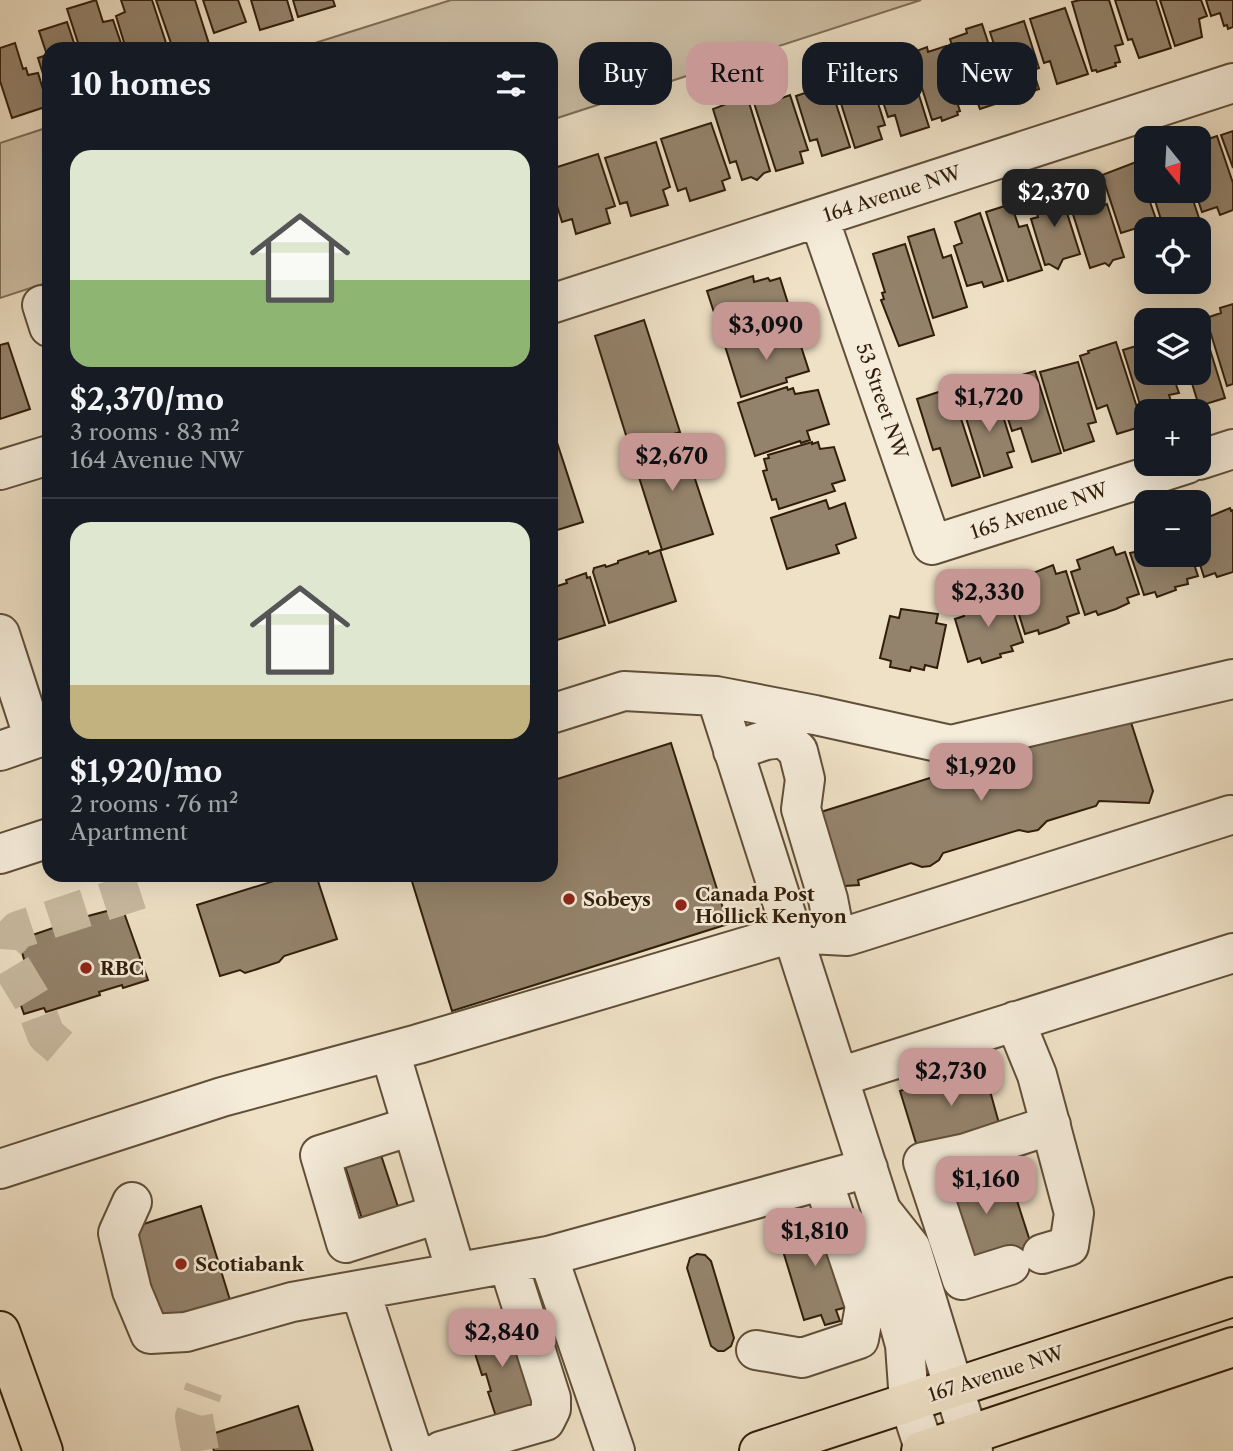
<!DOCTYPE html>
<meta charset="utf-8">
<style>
body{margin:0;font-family:"Libre Caslon Text",serif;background:#20242c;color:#f1f3f6;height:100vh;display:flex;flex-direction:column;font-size:26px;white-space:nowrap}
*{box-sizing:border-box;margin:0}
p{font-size:23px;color:#9ea1a6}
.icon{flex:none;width:38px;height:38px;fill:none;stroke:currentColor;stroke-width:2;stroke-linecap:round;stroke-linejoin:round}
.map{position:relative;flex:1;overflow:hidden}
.drawer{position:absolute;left:42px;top:42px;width:516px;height:840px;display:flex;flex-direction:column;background:#171b24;border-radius:21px;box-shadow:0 7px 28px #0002}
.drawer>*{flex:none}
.banner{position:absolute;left:579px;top:42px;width:548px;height:63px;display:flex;gap:14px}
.needle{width:46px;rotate:162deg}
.buttons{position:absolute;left:1134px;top:126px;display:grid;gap:14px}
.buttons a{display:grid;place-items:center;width:77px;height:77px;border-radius:14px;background:#171b24;box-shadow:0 7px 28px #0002;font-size:35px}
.price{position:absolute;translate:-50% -60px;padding:0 16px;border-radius:14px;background:#c59692;color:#111;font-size:23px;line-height:46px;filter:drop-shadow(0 2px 4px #0008)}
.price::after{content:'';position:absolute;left:50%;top:42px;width:21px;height:16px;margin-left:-10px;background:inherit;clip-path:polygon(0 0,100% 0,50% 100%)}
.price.current{background:#222;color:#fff}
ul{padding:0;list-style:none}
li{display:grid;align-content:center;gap:14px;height:371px;padding:0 28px}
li+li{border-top:2px solid #363941}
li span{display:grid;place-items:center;height:217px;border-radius:21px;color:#555}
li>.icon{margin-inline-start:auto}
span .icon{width:126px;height:126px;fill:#fffc;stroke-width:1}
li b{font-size:30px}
h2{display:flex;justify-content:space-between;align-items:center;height:84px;padding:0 28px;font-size:30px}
.chip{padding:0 24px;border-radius:21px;background:#171b24;box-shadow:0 7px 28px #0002;font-size:24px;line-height:63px}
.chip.current{background:#c59692;color:#111}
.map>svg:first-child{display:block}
</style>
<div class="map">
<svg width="1233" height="1451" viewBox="0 0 1233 1451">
<rect width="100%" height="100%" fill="#efe1c6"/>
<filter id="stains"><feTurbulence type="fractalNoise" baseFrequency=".00286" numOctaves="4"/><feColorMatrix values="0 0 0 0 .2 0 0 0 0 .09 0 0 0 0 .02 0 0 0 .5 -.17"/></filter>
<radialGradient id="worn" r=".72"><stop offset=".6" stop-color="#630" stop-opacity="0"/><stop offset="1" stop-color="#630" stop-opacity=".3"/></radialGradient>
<path fill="#cfc0a6" stroke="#806f58" stroke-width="2" d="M451,0H921L551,120V49H296Z
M49,127V282L0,298V143Z"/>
<path fill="#94836c" stroke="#311e0a" stroke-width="2" d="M96,0L103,22L113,20L123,49H80L67,9Z
M121,0H152L168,49H126L116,16L125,12Z
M156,0H195L210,47L173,49Z
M203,0H238L246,22L214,33Z
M251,0H287L293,20L260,30Z
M293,0H333L335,6L298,17Z
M1080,0H1109L1123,44L1115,46L1120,62L1115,63L1116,66L1097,72L1096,70L1092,71L1072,2Z
M1115,0H1156L1171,48L1139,58L1132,39L1128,40Z
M1160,0H1201L1207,16L1199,19L1202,37L1175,46Z
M1206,0H1233V27L1228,29L1227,25L1224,26L1220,13L1211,16Z
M1065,8L1088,74L1057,84L1050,61L1044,63L1030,19Z
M1024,21L1039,68L1033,70L1039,89L1011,98L990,32Z
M67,22L76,49H49V93L38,58L47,55L39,31Z
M982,24L1007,100L980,109L974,93L968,95L950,39L967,33L966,29Z
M15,43L23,69L26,68L28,75L38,73L48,106L12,118L0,81V48Z
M946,46L964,100L957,102L960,111L957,112L958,115L942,121L941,117L932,120L911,53L927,47L928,52Z
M907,57L929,127L901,136L895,115L888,117L872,68Z
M868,72L885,125L878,127L882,139L855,148L833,78L849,73L851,78Z
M830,85L850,147L822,156L817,139L810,141L796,96Z
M790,95L808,150L800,152L803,163L776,171L754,103L770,99L771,102Z
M747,96L770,171L764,173L757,180L751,177L742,180L736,161L730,163L713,109Z
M711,123L730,178L722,181L725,190L690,201L686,188L678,191L661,139Z
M1233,131V168L1221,135Z
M1217,136L1233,183V210L1220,215L1217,207L1202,212L1195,191H1199V142Z
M656,142L670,187L663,190L668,205L631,216L627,202L620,204L605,158Z
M598,154L615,206L606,209L610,223L576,234L572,219L562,222L551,186V169Z
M1136,162L1157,222H1154L1156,229H1146V233L1139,235L1137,228L1121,233L1102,175Z
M1089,178L1100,207L1107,204L1124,257L1113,260L1109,266L1105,263L1090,268L1064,186Z
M1057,189L1059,195L1061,194L1080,254L1063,259L1058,269L1049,264L1045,265L1031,219L1038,217L1032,197Z
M1152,191H1190L1200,221L1173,229H1164Z
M1011,204L1019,227L1027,225L1042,270L1008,281L986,212Z
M980,213L1003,281L984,287L982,282L967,286L954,246L962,243L955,222Z
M934,229L943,258L951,255L967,307L933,318L908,237Z
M905,244L934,335L899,346L881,300L884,299L882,293L885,292L873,254Z
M753,276L754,282L768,278L770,281L780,278L791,313L767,318L769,325L723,340L707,291Z
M1233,304V384L1227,386L1206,318L1221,313L1220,308Z
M1199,314L1225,398L1199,406L1190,377L1183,379L1177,373H1199V320H1181Z
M644,320L680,432L630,448L595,336Z
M771,331L773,339L787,334L788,337L797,334L809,371L786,378L787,382L741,397L725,346Z
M1116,342L1143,426L1117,434L1107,405L1097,409L1080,356L1089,353L1088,351Z
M8,343L30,409L0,419V345Z
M1146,343V373H1172L1179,393L1169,395L1174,411H1146V424L1123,350Z
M1078,362L1096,422L1088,424L1094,441L1064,451L1040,372Z
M1035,371L1061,453L1032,462L1021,428L1012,431L998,388L1017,382L1015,377Z
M787,387L788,390L793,388L795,394L818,390L829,424L807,431L810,440L801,443L800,441L755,456L738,403Z
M951,388L980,477L952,486L940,448L933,450L917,399Z
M996,394L1014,451L1007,453L1012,467L984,476L962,405Z
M551,424L583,522L551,532Z
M681,436L713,534L662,550L631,452Z
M812,442V444L818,442L820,449L834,447L845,480L832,484L835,491L779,509L776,499L772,500L763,471L767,470L764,459L769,458L768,455Z
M826,500L829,509L845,503L856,538L836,545L839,553L787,569L771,518Z
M1230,508L1231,511L1233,510V572L1217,577L1215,573L1204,577L1197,555H1199V521Z
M1146,539V555H1191L1198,576L1187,579L1188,584L1175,587L1176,590L1157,597L1155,592L1144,595L1130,553L1139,551L1136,542Z
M1113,547L1116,555L1125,552L1139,594L1127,598L1129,603L1116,609L1098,615L1096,611L1085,615L1071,572L1080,569L1077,560Z
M660,550L676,601L609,623L593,572L594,568L605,565L606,567L618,563V561L648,551L649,554Z
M1053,565L1056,574L1066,571L1079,613L1067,617L1069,623L1057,628L1039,634L1038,630L1025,634L1012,592L1021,589L1018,579Z
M586,573L587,578L590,577L605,625L551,642V588L567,583L566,580Z
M996,593L999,602L1009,599L1023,642L1011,646L1013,651L1000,654L1001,657L982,663L980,658L968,662L955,619L964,616L962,607L978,602L977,599Z
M901,609L938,614L936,623L946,625L937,668L925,665L924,670L911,667L910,671L890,667L891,661L880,658L890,616L899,618Z
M1129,716L1153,791L1149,803L1099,801L1096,806L1047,821L1038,830L1028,832L1019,830L943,853L939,860L930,866L922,867L911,863L858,880L859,885L830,887L808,816Z
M671,743L728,924L452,1011L410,875H551V781Z
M293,875H316L337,939L284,956L279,962L245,973L240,970L220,976L197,905Z
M122,907L148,980L123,988L122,985L99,992L100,995L46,1012L44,1008L24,1014L18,997L34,991L18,940L59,926L58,924Z
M982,1062L1000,1127L919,1153L900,1091L959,1072L958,1070Z
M380,1152L400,1213L364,1225L344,1163Z
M1003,1157L1037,1263L964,1265L936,1179Z
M201,1206L230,1300L160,1322L131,1228Z
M827,1214L855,1305L836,1310L840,1321L825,1325L821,1315L804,1320L783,1251L780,1252L773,1228Z
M697,1254L705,1255L711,1261L734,1338L731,1346L724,1351H718L711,1346L687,1268L690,1258Z
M510,1315L535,1410L499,1426L488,1392L491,1391L486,1374L482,1375L467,1329Z
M298,1406L313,1451H214L209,1435Z"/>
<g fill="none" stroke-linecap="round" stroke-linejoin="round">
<path stroke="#c9baa0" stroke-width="38" stroke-dasharray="38 19" stroke-linecap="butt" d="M60,1047L46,1035L34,1003L6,957L7,942L18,930L150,887
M200,1451L194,1417L204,1389"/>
<g stroke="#604f39" stroke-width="42">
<path id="minor" d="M819,218L932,545L1187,464
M551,304L1233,83
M42,305L49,327
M1199,460L1233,449
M0,470L49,455
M0,634L34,739
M716,696L881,1210
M551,714L624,691L716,696L815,715L951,745L1233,679
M0,751L49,734
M733,751L766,740L784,738L798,751L805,779L801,809L828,899L835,935
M0,854L49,838
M1015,1021L1037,1075L1074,1213L1069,1246L1042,1254
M390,1052L456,1272
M839,1077L1233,953
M412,1126L320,1155L346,1243L438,1214
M0,1169L222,1097L418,1044L792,933L847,936L857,933L1230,815
M132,1202L118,1233L132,1291L150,1334L186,1332L292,1302L548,1256L868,1168
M548,1256L615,1451
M1010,1265L962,1280L923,1162L966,1153L1051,1125
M360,1290L412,1449L417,1451
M756,1350L802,1358L859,1339L865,1306L823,1181
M441,1451L545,1421L551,1409V1398L508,1263
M925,1451L909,1402L905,1345L882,1262L881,1210L911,1248L973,1451"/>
</g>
<g stroke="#311e0a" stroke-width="42">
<path id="major" d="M0,1331L43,1451
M759,1451L1233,1297
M921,1451L1233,1347"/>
</g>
<use href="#minor" stroke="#f5ecda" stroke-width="38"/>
<use href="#major" stroke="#efe1c6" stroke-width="38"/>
</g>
<g fill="#8f2418" stroke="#f5ecda" stroke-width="2.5">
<circle cx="569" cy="899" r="7"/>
<circle cx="681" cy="905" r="7"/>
<circle cx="86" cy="968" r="7"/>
<circle cx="181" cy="1264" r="7"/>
</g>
<g text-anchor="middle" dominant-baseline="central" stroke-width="5" stroke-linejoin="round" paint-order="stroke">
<g font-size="19" fill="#311e0a" stroke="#f5ecda">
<text transform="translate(892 194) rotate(-18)">164 Avenue NW</text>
<text transform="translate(882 401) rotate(71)">53 Street NW</text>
<text transform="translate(1039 511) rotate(-18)">165 Avenue NW</text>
<text transform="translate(996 1374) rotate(-18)">167 Avenue NW</text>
</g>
<g font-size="19" font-weight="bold" fill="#311e0a" stroke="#f5ecda" text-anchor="start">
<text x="695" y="894">Canada Post<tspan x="695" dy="22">Hollick Kenyon</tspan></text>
<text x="583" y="899">Sobeys</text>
<text x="100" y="968">RBC</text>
<text x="195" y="1264">Scotiabank</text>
</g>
</g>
<rect width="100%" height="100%" filter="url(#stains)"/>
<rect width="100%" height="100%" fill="url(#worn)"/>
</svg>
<div class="buttons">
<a><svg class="needle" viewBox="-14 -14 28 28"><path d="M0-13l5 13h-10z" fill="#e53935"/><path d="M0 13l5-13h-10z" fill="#9ea1a6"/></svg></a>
<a><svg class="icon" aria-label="locate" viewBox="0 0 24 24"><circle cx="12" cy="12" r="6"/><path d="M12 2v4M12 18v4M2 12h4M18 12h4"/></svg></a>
<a><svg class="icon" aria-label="layers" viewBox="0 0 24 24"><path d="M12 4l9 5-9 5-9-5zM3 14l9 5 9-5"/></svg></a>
<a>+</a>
<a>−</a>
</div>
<b class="price current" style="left:1054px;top:229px">$2,370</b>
<b class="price" style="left:766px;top:362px">$3,090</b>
<b class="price" style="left:989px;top:434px">$1,720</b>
<b class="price" style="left:672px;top:493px">$2,670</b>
<b class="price" style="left:988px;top:629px">$2,330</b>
<b class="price" style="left:981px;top:803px">$1,920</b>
<b class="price" style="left:951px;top:1108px">$2,730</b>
<b class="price" style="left:986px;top:1216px">$1,160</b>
<b class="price" style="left:815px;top:1268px">$1,810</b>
<b class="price" style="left:502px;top:1369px">$2,840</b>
<div class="banner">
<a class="chip">Buy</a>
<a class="chip current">Rent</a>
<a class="chip">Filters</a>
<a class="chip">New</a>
</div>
<section class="drawer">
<h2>10 homes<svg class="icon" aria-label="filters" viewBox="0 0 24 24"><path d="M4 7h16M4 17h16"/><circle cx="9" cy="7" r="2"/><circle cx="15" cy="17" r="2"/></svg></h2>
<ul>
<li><span style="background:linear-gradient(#dfe7d0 60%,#8fb573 0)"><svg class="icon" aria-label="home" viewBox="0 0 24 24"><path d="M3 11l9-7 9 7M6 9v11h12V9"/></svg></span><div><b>$2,370/mo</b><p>3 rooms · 83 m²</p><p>164 Avenue NW</p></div></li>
<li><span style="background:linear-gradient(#dfe7d0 75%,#c2b280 0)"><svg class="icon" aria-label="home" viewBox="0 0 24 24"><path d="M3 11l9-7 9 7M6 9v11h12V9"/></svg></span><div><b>$1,920/mo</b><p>2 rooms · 76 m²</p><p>Apartment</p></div></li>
</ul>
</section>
</div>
